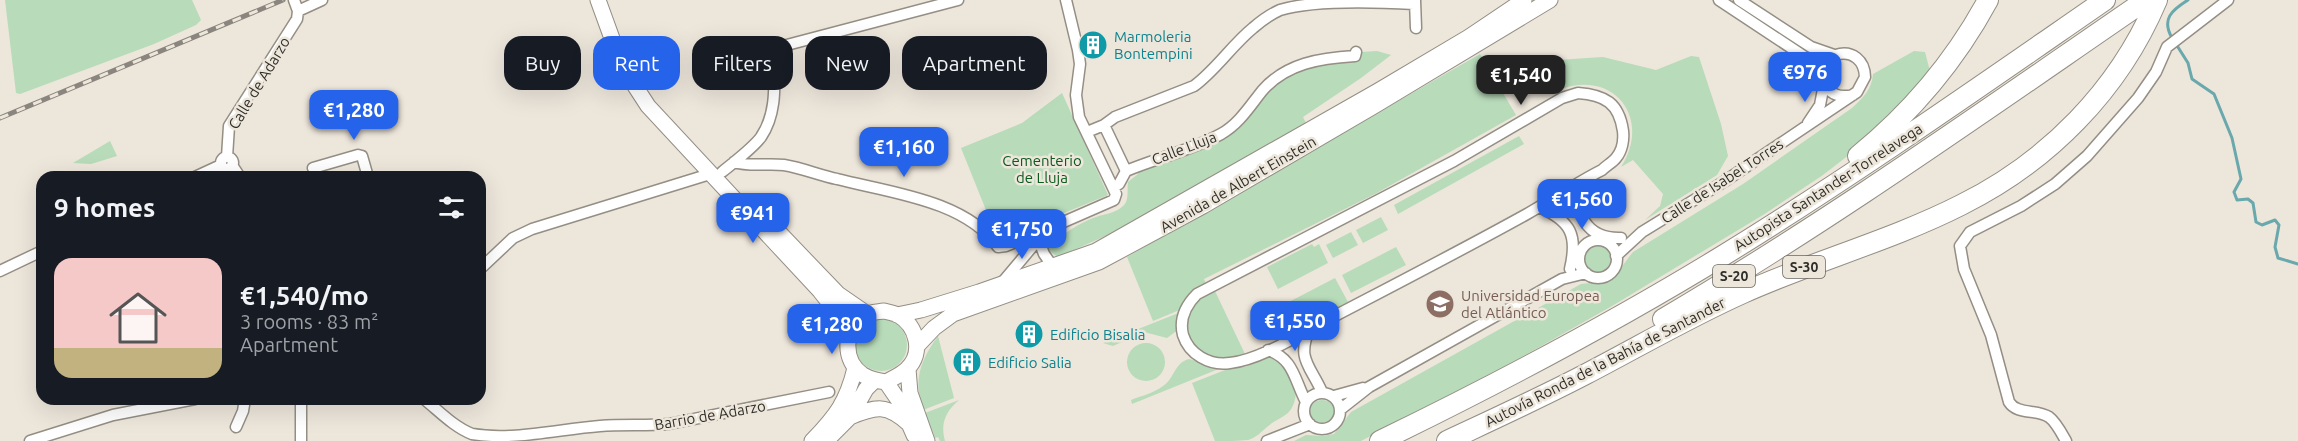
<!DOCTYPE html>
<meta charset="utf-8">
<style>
body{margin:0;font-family:Ubuntu,sans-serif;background:#20242c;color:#f1f3f6;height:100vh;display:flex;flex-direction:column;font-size:22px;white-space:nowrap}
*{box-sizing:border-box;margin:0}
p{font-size:20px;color:#9ea1a6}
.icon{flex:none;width:33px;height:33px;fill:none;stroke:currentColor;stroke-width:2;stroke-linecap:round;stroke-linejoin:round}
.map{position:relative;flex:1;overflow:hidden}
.panel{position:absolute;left:36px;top:171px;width:450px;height:234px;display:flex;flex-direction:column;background:#171b24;border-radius:18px;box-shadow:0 6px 24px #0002}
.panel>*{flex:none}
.top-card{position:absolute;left:504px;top:36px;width:570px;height:54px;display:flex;gap:12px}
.price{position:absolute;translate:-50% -51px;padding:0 14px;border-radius:12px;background:#2563eb;color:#fff;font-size:20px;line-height:39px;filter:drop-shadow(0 2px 3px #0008)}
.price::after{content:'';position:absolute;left:50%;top:36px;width:18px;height:14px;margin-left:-9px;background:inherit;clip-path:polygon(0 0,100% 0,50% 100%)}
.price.selected{background:#222;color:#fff}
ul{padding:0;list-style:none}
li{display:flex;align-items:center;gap:18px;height:150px;padding:0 18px}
li span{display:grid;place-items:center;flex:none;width:168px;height:120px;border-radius:18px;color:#555}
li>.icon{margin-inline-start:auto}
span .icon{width:72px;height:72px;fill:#fffc;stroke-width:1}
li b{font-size:26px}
h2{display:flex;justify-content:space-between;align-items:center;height:72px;padding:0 18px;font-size:26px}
.pill{padding:0 21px;border-radius:18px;background:#171b24;box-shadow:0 6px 24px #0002;font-size:21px;line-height:54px}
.pill.selected{background:#2563eb;color:#fff}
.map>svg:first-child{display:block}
</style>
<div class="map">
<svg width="2298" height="441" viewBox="0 0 2298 441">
<rect width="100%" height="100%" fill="#ede6db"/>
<path fill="#b8dbba" d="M5,0H192L201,20L196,25L154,44L20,94L16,93Z
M1377,51L1391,55L1361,78L1303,117L1306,123L1119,230L1058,257L1049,251L1048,246C1062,235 1076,225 1093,218C1102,214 1116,214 1124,205C1129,200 1127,190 1128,182L1138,174L1137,171L1226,136L1274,85L1293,72L1311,65L1357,60L1362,52Z
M1914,51L1925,52L1931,75L1854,151L1823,175L1763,215L1612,306L1513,362L1361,441H1294L1306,435L1323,436L1334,434L1351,412L1581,284C1590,282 1598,285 1606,282C1615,279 1626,260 1633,252L1743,184L1852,108C1863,98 1872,89 1873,74Z
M1480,54L1516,115L1375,194L1204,279L1206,284L1182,309L1153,321L1127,257Z
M1691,56L1699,57L1721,124L1728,156L1717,175L1645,220L1660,206L1663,194L1633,160L1621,167C1653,117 1612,67 1556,91L1557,60L1603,57L1656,70Z
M1062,93L1108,195L998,240L961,148L1022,123Z
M1519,136L1524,144L1398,214L1394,205Z
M110,141L117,156L91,164L73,163Z
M1381,217L1388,230L1363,243L1356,230Z
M1351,232L1358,245L1333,258L1326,245Z
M1312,244L1314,247L1319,244L1328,263L1278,289L1267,267Z
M1585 259a13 13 0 1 1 26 0a13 13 0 1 1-26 0Z
M1396,247L1406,265L1351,293L1342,275Z
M1335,278L1348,302L1296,327L1285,304Z
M1214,289L1245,354C1193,376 1164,316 1214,289Z
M1181,312L1179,329L1167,338L1144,332L1113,346L1103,343Z
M855 345a26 26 0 1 1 52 0a26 26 0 1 1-52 0Z
M938,336L954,398L923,410C913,380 920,361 938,336Z
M1127 362a19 19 0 1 1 38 0a19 19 0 1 1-38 0Z
M1265,358C1284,356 1289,378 1296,393C1293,418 1282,414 1267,427C1261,432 1256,438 1248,440C1239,441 1225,441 1215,441L1192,383L1243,363L1245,367Z
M1189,359L1221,368L1132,404L1131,400C1141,396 1154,393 1163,386C1175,378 1174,363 1189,359Z
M1309 413a13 13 0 1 1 26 0a13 13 0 1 1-26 0Z
M959,400C946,411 940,423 945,441H940L938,437L935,438L925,413Z"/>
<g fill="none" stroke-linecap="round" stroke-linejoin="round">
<path stroke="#69a8ac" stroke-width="3" d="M2172,38C2161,19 2172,10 2188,0
M2176,44L2188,63L2192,79L2214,94L2232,138L2241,179L2234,192L2237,200L2248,199L2253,203L2256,222L2262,225L2275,220L2279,225L2275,247L2278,258L2298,264"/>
<g stroke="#948e84" stroke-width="13">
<path id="minor" d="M1415,0L1416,28
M1719,0L1808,59L1822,73
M1739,0L1811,47L1834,55
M298,11L322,0
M1578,93C1605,95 1619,103 1623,131C1624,140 1622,151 1616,158C1613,162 1606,166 1602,170C1576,183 1552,200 1527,214C1462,250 1396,284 1329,319C1302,333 1260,360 1230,363C1209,366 1189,354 1183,335C1179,319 1186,305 1197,294L1454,161L1562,98Z
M1808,123L1820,105L1824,84
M1104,125L1126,171
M1087,132L1104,125L1115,117L1194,86C1216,70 1232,45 1253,28C1261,21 1271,14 1280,10C1313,0 1378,2 1414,4
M227,157L229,126L297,19L298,11L294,0
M221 163a6 6 0 1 1 12 0a6 6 0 1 1-12 0Z
M734,162C750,167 767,163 784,165C802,168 819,175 837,179C887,192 966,200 998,247L1006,246L1056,225
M232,165L240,177
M313,168L358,155L362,156L368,177
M722,172C733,163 753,148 761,137C778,112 774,81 774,53L783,46L958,0
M195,177L221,165
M1582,182C1573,213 1586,239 1621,238
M1113,187L1119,184L1126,171C1157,158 1192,150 1221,134C1239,124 1250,106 1262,91C1286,63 1321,58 1355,56L1356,52
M1539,207C1571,221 1578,235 1570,269
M1047,237L1041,246L1044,254L1053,267
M1579 259a19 19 0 1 1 38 0a19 19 0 1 1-38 0Z
M1616,256L1642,232L1725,181L1857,92L1865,77C1864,41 1813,49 1824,84C1831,95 1840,98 1853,95
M480,269L513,238L532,229L710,174
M0,271L42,251
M1001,284L1032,247L1059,224L1114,200L1116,194L1079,117L1076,95L1080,64L1078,50L1066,0
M1310,328C1296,359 1310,365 1322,392
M1268,350C1294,359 1294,379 1306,402
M1304 411a18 18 0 1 1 36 0a18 18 0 1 1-36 0Z
M1334,396L1363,388
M424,399C439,411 454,427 472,434C513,441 559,429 600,426C623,424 646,426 669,424L829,392
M1341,409L1369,387L1562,279L1586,273
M236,427L243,411L245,399
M30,441L113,415L195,399
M301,441V399
M1267,441L1310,424
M2066,441C2062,434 2056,422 2049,417C2037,409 2017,415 2009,402L1991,335L1964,269L1960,246L1970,232L2021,206L2055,184L2087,156L2138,98L2156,72L2167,47L2228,0"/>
</g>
<g stroke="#948e84" stroke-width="17">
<path id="secondary" d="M598,0L622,66L648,106L820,291L835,310L848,336
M769,222L838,294L867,314
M884,311C888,312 894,313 898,315C917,326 924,353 907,369C901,375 893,378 886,382C878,381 870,379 863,375C842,361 843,328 865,315C870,312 878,312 884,311Z
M897,315L921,310L979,292L1096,251L1378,91L1469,37L1524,0
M917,346L934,328L953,314L1099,262L1203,206L1374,106L1550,0
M908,369L910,393L927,441
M886,382L899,401L914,435
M850,417C876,406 887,404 909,424
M812,441C836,416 847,402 855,368
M826,441L850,417L866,389L875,380"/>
</g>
<g stroke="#948e84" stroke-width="22">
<path id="motorway" d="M1858,156C1912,112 1955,61 1988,0
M1663,319C1830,221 1987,109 2146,0
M1380,441C1497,384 1613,323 1724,255C1854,175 1979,87 2105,0
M1447,441C1494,419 1540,398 1586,374C1638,347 1689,317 1743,293C1814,261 1892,240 1961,205C2048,162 2119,90 2157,0"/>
</g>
<use href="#minor" stroke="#fff" stroke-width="10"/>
<use href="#secondary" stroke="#fff" stroke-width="15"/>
<use href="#motorway" stroke="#fff" stroke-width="20"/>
<g stroke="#8a857e" stroke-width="5">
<path id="rail" d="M0,118L283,0"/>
</g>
<use href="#rail" stroke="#ede6db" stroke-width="3" stroke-dasharray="9" stroke-linecap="butt"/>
</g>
<defs>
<g id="building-disc" transform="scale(1.5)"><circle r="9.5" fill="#0f9aa8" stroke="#ede6db"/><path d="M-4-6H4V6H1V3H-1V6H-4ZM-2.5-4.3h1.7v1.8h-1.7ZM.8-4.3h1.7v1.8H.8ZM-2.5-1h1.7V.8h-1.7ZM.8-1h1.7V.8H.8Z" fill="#fff"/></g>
<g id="university-disc" transform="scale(1.5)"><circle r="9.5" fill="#8d6e63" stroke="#ede6db"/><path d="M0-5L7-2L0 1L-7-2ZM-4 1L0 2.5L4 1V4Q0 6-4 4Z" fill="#fff"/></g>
</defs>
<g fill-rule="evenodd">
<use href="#building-disc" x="1093" y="45"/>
<use href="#university-disc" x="1440" y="304"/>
<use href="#building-disc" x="1029" y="334"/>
<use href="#building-disc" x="967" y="362"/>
</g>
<g text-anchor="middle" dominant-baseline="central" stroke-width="5" stroke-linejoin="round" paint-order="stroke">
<g fill="#ede6db" stroke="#69655f" stroke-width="1.5">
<rect x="1783" y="256" width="42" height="22" rx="4.5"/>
<rect x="1713" y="265" width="42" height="22" rx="4.5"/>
</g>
<g font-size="14" font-weight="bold" fill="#302e2a">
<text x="1804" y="267">S-30</text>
<text x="1734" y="276">S-20</text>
</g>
<g font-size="15" fill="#0d838f" stroke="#ede6db" text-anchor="start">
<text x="1114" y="36">Marmoleria<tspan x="1114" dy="17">Bontempini</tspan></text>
<text x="1050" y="334">Edificio Bisalia</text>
<text x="988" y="362">Edificio Salia</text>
</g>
<g font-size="15" fill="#302e2a" stroke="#ede6db">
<text transform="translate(259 83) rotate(-59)">Calle de Adarzo</text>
<text transform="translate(1184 148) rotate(-21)">Calle Lluja</text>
<text transform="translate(1722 181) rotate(-33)">Calle de Isabel Torres</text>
<text transform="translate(1238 184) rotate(-30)">Avenida de Albert Einstein</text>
<text transform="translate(1828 187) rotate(-33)">Autopista Santander-Torrelavega</text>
<text transform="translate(1605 362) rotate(-27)">Autovía Ronda de la Bahía de Santander</text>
<text transform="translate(710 415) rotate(-10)">Barrio de Adarzo</text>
</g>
<g font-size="15" fill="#0b5a1e" stroke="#ede6db">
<text x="1042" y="160">Cementerio<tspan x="1042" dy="17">de Lluja</tspan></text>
</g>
<g font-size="15" fill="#785e54" stroke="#ede6db" text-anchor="start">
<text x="1461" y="295">Universidad Europea<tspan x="1461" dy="17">del Atlántico</tspan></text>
</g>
</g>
</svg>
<b class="price" style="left:1805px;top:103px">€976</b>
<b class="price selected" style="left:1521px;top:106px">€1,540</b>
<b class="price" style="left:354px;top:141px">€1,280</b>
<b class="price" style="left:904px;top:178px">€1,160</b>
<b class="price" style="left:1582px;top:230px">€1,560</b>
<b class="price" style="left:753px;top:244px">€941</b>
<b class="price" style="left:1022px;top:260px">€1,750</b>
<b class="price" style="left:1295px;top:352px">€1,550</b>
<b class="price" style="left:832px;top:355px">€1,280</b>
<div class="top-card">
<a class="pill">Buy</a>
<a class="pill selected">Rent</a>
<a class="pill">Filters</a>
<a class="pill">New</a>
<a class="pill">Apartment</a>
</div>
<section class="panel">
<h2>9 homes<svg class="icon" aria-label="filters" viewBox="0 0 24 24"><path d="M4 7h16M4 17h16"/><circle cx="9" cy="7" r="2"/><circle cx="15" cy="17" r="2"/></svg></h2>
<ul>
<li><span style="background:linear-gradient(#f6c9c9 75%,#c2b280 0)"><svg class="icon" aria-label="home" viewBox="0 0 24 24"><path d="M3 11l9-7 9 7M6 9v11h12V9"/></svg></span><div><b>€1,540/mo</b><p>3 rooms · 83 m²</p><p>Apartment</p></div></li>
</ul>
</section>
</div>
